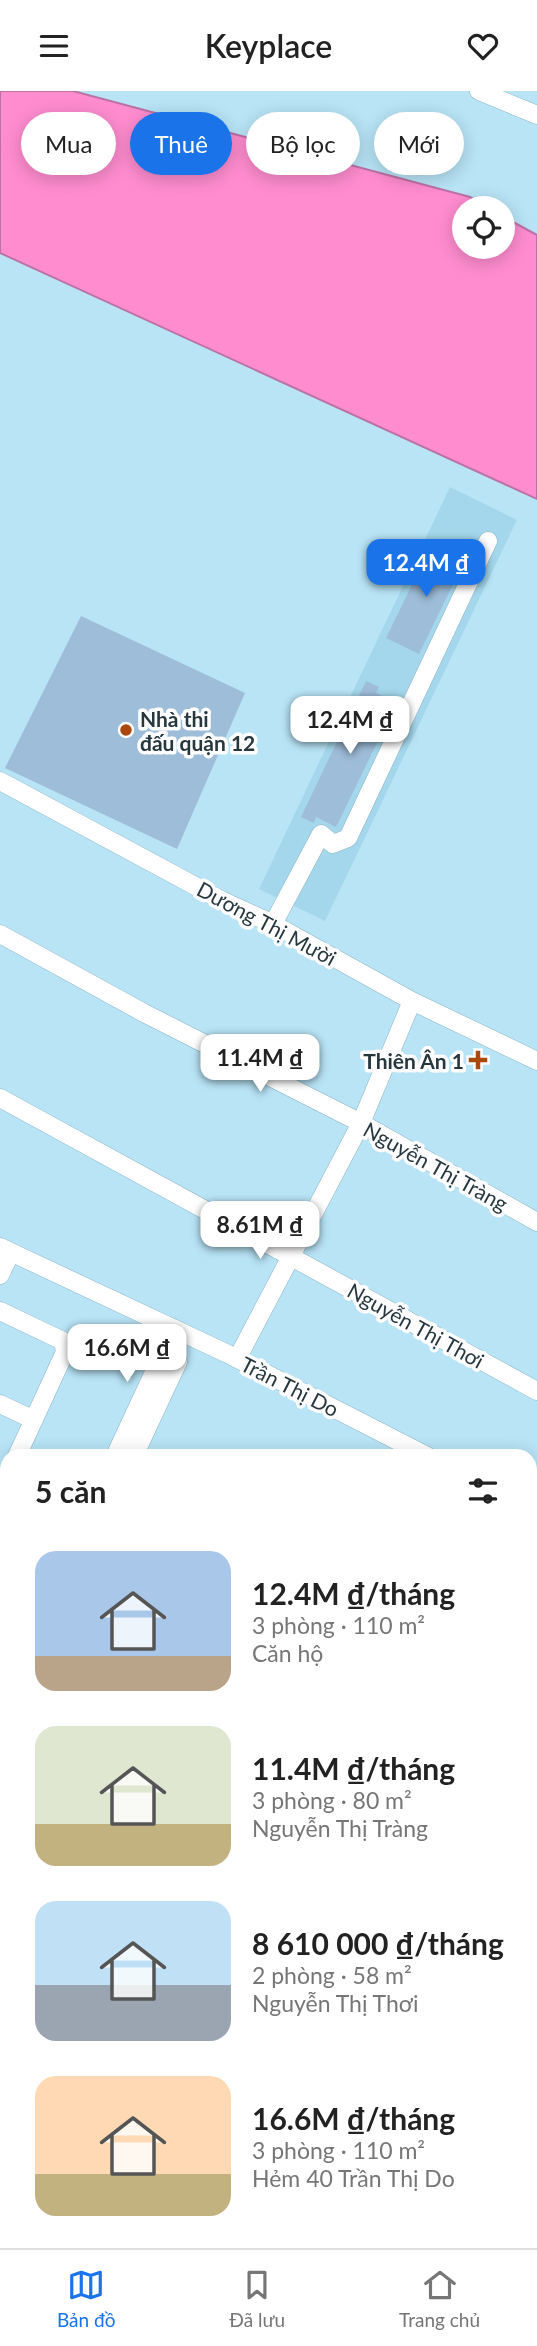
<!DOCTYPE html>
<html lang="vi">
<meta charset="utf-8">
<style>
body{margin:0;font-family:Lato,sans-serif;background:#f6f6f6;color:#222;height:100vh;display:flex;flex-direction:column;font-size:26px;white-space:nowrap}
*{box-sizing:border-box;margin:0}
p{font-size:23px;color:#767676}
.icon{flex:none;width:38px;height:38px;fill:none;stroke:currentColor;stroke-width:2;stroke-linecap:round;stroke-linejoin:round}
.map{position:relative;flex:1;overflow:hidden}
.side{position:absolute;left:0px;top:1358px;width:537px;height:800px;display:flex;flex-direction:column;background:#fff;border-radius:21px 21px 0 0;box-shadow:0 4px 18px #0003}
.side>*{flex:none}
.guide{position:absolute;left:21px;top:21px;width:495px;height:63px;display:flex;gap:14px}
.buttons{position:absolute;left:452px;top:105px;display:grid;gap:14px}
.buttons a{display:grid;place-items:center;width:63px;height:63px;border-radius:50%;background:#fff;box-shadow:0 4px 18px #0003;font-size:35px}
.price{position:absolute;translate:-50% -60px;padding:0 16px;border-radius:14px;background:#fff;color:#222;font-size:23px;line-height:46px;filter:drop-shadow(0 2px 4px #0008)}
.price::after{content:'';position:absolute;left:50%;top:42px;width:21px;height:16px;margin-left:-10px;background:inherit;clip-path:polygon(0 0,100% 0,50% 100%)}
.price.active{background:#1a73e8;color:#fff}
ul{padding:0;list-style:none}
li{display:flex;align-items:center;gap:21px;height:175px;padding:0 35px}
li span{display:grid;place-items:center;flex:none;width:196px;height:140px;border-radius:21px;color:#555}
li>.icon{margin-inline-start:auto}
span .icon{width:84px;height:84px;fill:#fffc;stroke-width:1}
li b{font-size:30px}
h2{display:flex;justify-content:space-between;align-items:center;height:84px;padding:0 35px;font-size:30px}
.pill{padding:0 24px;border-radius:32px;background:#fff;box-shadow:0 4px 18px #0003;font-size:24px;line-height:63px}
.pill.active{background:#1a73e8;color:#fff}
header{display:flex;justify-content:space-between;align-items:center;height:91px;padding:0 35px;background:#fff;font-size:32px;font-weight:600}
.menu{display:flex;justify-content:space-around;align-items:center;height:98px;border-top:2px solid #e0e0e0;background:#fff;font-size:19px;color:#767676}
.menu a{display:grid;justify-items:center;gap:4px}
.menu .active{color:#1a73e8}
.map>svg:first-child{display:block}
</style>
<header><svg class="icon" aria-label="menu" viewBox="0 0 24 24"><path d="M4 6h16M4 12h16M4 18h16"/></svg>Keyplace<svg class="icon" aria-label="heart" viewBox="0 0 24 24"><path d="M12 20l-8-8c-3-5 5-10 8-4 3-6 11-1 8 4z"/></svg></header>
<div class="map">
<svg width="537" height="2157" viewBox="0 0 537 2157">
<rect width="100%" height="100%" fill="#b8e4f6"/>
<path fill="#a4d7ec" d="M450,396L517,429L325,830L259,798Z
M530,2121L537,2123V2157H454L455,2151H530Z"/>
<path fill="#fe8ccf" stroke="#bd72a4" stroke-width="2" d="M0,0H73L470,106L489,117H464V156H502V125L537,144V408L0,162Z
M537,1874V1924C525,1907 532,1893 537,1874Z"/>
<path fill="#9ebdd9" d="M432,453L465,469L419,563L386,547Z
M81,525L245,602L177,758L5,677Z
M366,590L379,596L376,602L397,611L336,736L316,726L314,732L301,726Z
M530,2129L537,2131V2157L510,2151H530Z
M467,2151H494L492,2157H465Z"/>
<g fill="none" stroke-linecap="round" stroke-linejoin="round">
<g stroke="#89b4c5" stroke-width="19">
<path id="minor" d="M479,0L537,24
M0,690L223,810L273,833L412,910L537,970
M273,833L321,743L333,753L348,747L488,450
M0,843L144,922L361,1032L537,1131
M0,1007L537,1300
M0,1156L228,1263L427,1365
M0,1184L11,1161
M0,1220L63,1250L65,1261L17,1365
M237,1268L361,1032L412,910
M0,1313L34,1329
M115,1365L174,1238
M134,1365L178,1271
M0,1402L7,1387
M530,1422L537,1426
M530,1470L537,1474
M0,1521L7,1525
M530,1572L537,1576
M0,1616L7,1600
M530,1659L537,1645
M530,1736L537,1722
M0,1860L7,1863
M0,2042L4,2033
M26,2157L29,2151"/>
</g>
<use href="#minor" stroke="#fff" stroke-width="18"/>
</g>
<g fill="#ab480d" stroke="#fdfdfd" stroke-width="2.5">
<circle cx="126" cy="639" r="7"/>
<path d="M474.5 958.5h7v7h7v7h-7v7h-7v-7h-7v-7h7z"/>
</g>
<g text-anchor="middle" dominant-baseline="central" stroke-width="7" stroke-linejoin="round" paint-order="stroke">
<g font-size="21" font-weight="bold" fill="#26373e" stroke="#fdfdfd" text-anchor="start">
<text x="140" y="627">Nhà thi<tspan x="140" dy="24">đấu quận 12</tspan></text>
<text x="464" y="969" text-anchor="end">Thiên Ân 1</text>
</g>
<g font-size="21" fill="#26373e" stroke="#fdfdfd">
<text transform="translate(267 832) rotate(28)">Dương Thị Mười</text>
<text transform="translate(436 1075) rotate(29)">Nguyễn Thị Tràng</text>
<text transform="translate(416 1234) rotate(29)">Nguyễn Thị Thơi</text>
<text transform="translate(290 1295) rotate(27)">Trần Thị Do</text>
</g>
</g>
</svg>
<div class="buttons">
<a><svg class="icon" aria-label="locate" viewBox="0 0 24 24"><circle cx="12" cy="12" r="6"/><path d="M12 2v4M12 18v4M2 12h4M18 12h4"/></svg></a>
</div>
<b class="price active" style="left:426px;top:508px">12.4M ₫</b>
<b class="price" style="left:350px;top:665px">12.4M ₫</b>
<b class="price" style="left:260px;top:1003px">11.4M ₫</b>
<b class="price" style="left:260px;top:1170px">8.61M ₫</b>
<b class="price" style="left:127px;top:1293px">16.6M ₫</b>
<div class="guide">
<a class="pill">Mua</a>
<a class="pill active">Thuê</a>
<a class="pill">Bộ lọc</a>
<a class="pill">Mới</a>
</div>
<section class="side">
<h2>5 căn<svg class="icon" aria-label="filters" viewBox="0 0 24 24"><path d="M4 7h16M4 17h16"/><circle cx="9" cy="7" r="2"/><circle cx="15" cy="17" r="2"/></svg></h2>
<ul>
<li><span style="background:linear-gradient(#a9c7e8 75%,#b9a48a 0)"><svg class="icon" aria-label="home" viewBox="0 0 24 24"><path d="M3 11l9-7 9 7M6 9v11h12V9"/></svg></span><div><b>12.4M ₫/tháng</b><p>3 phòng · 110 m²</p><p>Căn hộ</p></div></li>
<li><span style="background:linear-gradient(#dfe7d0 70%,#c2b280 0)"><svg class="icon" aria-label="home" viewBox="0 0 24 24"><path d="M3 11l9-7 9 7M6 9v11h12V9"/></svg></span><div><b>11.4M ₫/tháng</b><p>3 phòng · 80 m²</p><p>Nguyễn Thị Tràng</p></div></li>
<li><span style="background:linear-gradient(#bfe0f5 60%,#9aa5b1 0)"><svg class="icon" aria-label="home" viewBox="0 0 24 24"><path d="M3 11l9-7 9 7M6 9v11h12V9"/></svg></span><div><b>8 610 000 ₫/tháng</b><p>2 phòng · 58 m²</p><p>Nguyễn Thị Thơi</p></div></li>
<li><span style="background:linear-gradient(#ffd9b3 70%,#c2b280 0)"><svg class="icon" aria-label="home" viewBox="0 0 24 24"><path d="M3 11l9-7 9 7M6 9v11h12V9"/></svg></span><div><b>16.6M ₫/tháng</b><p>3 phòng · 110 m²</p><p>Hẻm 40 Trần Thị Do</p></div></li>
</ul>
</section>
</div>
<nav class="menu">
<a class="active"><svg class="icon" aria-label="map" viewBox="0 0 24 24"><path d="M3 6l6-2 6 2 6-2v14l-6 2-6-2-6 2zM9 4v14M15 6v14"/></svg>Bản đồ</a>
<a><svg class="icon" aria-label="saved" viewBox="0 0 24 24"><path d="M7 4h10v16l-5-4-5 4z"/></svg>Đã lưu</a>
<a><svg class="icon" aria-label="home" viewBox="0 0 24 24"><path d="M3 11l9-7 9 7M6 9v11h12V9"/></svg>Trang chủ</a>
</nav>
